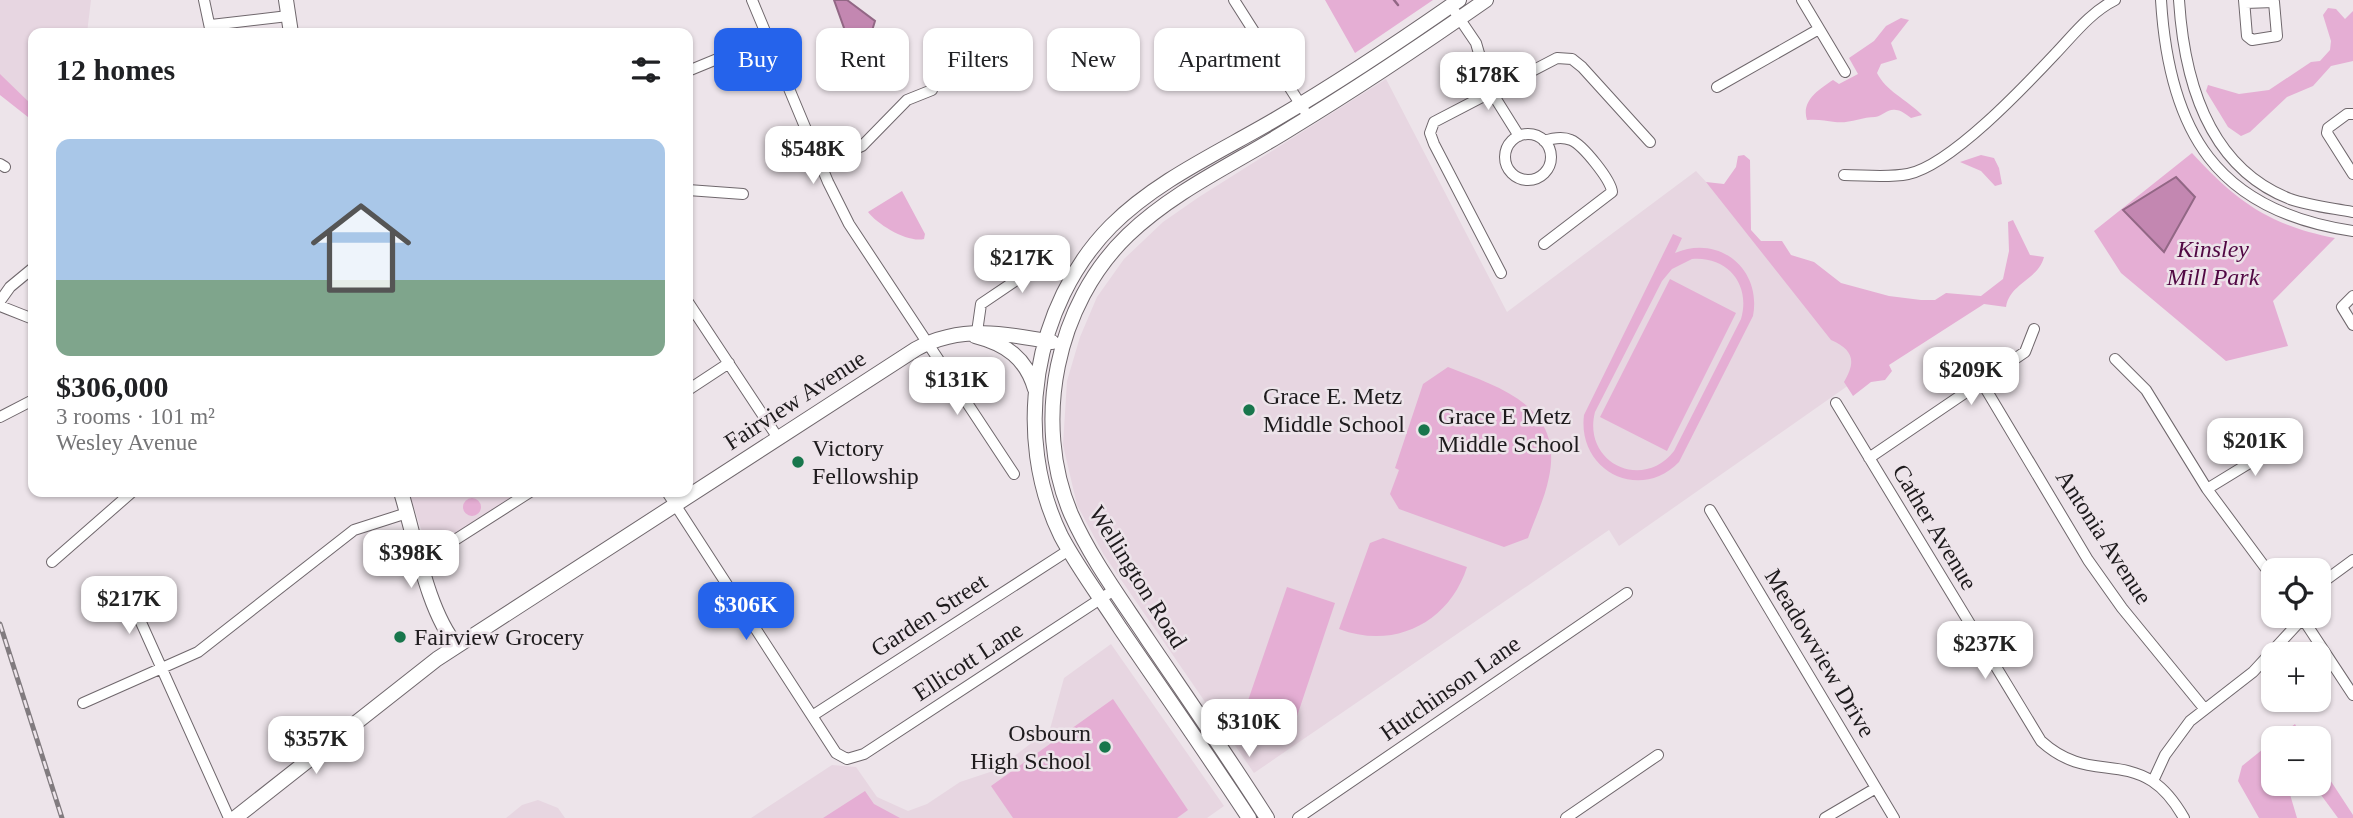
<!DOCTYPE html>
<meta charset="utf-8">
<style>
body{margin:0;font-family:"Times New Roman",serif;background:#f2f2f2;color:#202124;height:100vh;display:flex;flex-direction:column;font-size:26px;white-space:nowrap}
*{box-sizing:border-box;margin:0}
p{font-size:23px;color:#757577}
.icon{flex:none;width:38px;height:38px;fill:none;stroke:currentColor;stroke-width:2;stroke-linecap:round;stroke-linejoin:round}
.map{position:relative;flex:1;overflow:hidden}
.sheet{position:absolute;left:28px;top:28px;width:665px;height:469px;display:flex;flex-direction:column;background:#fff;border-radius:14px;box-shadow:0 2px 5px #0004}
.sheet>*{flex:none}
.banner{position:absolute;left:714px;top:28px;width:665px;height:63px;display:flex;gap:14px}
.tools{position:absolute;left:2261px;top:558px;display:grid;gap:14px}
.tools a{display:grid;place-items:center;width:70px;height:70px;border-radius:14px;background:#fff;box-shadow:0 2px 5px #0004;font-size:35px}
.price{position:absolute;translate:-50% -60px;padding:0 16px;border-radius:14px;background:#fff;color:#222;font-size:23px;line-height:46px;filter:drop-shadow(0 2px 4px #0008)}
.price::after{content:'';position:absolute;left:50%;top:42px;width:21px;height:16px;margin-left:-10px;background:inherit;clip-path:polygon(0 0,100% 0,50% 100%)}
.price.on{background:#2563eb;color:#fff}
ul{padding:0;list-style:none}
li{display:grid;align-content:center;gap:14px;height:371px;padding:0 28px}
li span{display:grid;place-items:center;height:217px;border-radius:14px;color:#555}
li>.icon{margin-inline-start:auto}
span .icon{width:126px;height:126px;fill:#fffc;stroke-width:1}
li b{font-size:30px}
h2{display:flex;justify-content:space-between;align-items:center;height:84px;padding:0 28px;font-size:30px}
.chip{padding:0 24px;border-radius:14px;background:#fff;box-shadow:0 2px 5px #0004;font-size:24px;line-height:63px}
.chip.on{background:#2563eb;color:#fff}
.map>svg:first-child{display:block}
</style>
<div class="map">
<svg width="2353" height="818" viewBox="0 0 2353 818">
<rect width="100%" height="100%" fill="#ede4ea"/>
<path fill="#e7d6e1" d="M0,0H91L87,33H33V111L0,80Z
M1386,79L1507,312L1696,171L1876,366L1619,546L1609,530L1254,773L1104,555L1077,505L1063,445L1067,381L1080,337L1097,297L1124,259L1163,222L1199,197Z
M409,492H523L429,553Z
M1111,644L1224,806L1207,818H751L832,765L856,767L877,797L908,811L927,804L960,782L996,770L1050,729L1064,678Z
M538,800L558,808L565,818H506L522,805Z"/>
<path fill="#e5aed4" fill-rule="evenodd" d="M1325,0H1433L1355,53Z
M2328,8L2336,9L2345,19L2353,11V61L2331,66L2313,86L2287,97L2250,132L2241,136L2228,127L2206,91L2208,85L2239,94L2269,90L2311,62L2320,61L2330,50L2331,41L2323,15Z
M1901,18L1909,20L1891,43L1897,59L1881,64L1877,73C1886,91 1906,99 1922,115L1911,118C1907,115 1901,110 1896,110C1888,108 1883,116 1875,117C1862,117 1848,124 1835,122C1825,121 1819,119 1807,120C1801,101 1818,90 1833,80L1839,84L1858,74L1849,58L1874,41L1886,26Z
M0,74L33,106V121L0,95Z
M2192,153C2237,202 2269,225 2335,238L2273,301L2288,346L2226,361L2121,273L2094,231Z
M1744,155L1750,160L1751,230L1761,241H1782L1791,255L1814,262L1841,283L1889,296L1921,300H1935L1946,293L1981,296L2003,279L2009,251L2008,222L2013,220L2030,255L2044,257C2038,280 2010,283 2006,307L1984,304L1889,365L1892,371L1885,380L1871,382L1853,396L1844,382C1856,362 1854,350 1831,340L1706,182L1724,184L1736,167L1738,156Z
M1981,155L1994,158L1999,168L2002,184L1995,186L1981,171L1960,162Z
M902,191L925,234L924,239C908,243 878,225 868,212Z
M1673,234L1682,238L1675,253C1719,234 1762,269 1753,316L1679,462C1639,503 1577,470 1584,415ZM1692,259C1728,256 1751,285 1741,319L1674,451C1642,492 1582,462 1595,412L1662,281L1672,269Z
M1670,279L1736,313L1667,451L1600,417Z
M1448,367C1499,387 1564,406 1549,477C1545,498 1535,518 1528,538L1504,547L1399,509L1390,494L1399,470L1395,468L1423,384Z
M463 507a9 9 0 1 1 18 0a9 9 0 1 1-18 0Z
M1383,538L1467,567C1449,623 1394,650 1339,629L1370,543Z
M1287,587L1335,603L1291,734L1242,718Z
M1113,699L1188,810L1177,818H1013L991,786Z
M2295,724L2302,738H2276Z
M2273,741V784H2296L2289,791L2297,818H2259L2238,781L2242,766Z
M2319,763L2353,815V818H2338L2313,784H2319Z
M865,791L874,804L900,818H823Z"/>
<path fill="#c387b1" stroke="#926785" stroke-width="2" d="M834,0H847L875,21L871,34L855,47L848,39Z
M2176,177L2195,197L2164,252L2123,210Z"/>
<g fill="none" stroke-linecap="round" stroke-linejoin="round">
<path stroke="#926785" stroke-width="2.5" d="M1394,0L1398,5"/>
<g stroke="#6f676c" stroke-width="12">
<path id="minor" d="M204,0L211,33
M752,0L828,182L849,224L1014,474
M1234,0L1304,110
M1802,0L1845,72
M2161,0C2169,131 2216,211 2353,231
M2179,0C2184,79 2208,167 2290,199C2310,206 2332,208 2353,212
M2244,0L2247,36L2252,40L2277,36L2274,2L2245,3
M1455,12L1476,43L1489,88L1519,136
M211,25L288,16
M688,71L768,38
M1717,87L1819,29
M2353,114H2347L2328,128L2327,133L2353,174
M1505 157a23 23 0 1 1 46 0a23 23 0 1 1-46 0Z
M1544,141C1553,138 1562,136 1571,140C1583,145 1611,180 1612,192L1544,244
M0,164L5,167
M821,164L862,146L907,100L932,90
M1844,175C1864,175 1887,178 1908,174C1951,165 2025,86 2056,53C2074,34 2091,12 2115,0
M688,190L743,194
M1501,273L1434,144L1430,133L1434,122L1557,58L1572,59L1582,67L1650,142
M2353,296L2342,307L2353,325
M0,301L10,287L33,268
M688,302L778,438
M0,306L33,319
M977,332L981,304L1058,252
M2115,359L2146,390L2207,489L2273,578
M1981,381L2088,560L2122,608L2203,707
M688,390L729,363
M1836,403L2041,741C2083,779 2115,758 2152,781C2166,790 2176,804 2184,818
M0,417L33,400
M1869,458L2025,352L2034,329
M2207,489L2287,440
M667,492L836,753L847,759L864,754L1114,590
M1710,510L1894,818
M422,561L530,492
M52,562L132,492
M2319,585L2353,560
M126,589L229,818
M2301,616L2353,695
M83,703L198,652L354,530L407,513
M812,716L1069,550
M2153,781L2165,755L2190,721L2253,672L2303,618
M1298,818L1627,593
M1566,818L1658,755
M1825,818L1876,788"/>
</g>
<g stroke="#6f676c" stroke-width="16">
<path id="major" d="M286,0L291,33
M975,336C1006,344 1026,358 1035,389
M401,492C415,537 427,611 457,646
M235,818L437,659L916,349C961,325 1005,333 1052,342
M1249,818C1207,754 1163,691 1120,628C1100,597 1078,568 1061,536C1012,436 1033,305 1111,226C1157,180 1220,152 1276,119C1339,82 1399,42 1459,0
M1267,818C1229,758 1188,699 1148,640C1121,599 1091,559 1071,514C1032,422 1056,304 1128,235C1176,189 1238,162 1293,127C1359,87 1423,44 1486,0"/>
</g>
<use href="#minor" stroke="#fff" stroke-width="10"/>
<use href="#major" stroke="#fff" stroke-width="14"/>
<g stroke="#817b7f" stroke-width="5">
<path id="rail" d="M0,624L62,818"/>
</g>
<use href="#rail" stroke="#ede4ea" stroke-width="2.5" stroke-dasharray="8" stroke-linecap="butt"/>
</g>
<g fill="#18764c" stroke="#ede4ea" stroke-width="2.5">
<circle cx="1249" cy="410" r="7"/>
<circle cx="1424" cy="430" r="7"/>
<circle cx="798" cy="462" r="7"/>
<circle cx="400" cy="637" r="7"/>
<circle cx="1105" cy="747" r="7"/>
</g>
<g text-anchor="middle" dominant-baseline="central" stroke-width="5" stroke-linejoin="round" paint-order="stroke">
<g font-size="24" font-style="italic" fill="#510843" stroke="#ede4ea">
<text x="2213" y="249">Kinsley<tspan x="2213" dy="28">Mill Park</tspan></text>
</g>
<g font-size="24" fill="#1e1b1d" stroke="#ede4ea" text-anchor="start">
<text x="1263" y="396">Grace E. Metz<tspan x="1263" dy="28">Middle School</tspan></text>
<text x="1438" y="416">Grace E Metz<tspan x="1438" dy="28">Middle School</tspan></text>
<text x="812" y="448">Victory<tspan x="812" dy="28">Fellowship</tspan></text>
<text x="414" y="637">Fairview Grocery</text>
<text x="1091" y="733" text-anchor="end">Osbourn<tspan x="1091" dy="28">High School</tspan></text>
</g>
<g font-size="24" fill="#1e1b1d" stroke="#ede4ea">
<text transform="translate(795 400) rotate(-33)">Fairview Avenue</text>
<text transform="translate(1935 527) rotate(59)">Cather Avenue</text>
<text transform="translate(2104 537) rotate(57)">Antonia Avenue</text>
<text transform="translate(1138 577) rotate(58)">Wellington Road</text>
<text transform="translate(929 615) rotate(-33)">Garden Street</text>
<text transform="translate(1820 653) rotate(59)">Meadowview Drive</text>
<text transform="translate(968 661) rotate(-33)">Ellicott Lane</text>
<text transform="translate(1450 688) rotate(-35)">Hutchinson Lane</text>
</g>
</g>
</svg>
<div class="tools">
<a><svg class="icon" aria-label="locate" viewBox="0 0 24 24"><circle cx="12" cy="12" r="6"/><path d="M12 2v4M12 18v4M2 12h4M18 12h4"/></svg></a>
<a>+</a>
<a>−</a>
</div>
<b class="price" style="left:1488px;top:112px">$178K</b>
<b class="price" style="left:813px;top:186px">$548K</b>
<b class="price" style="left:1022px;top:295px">$217K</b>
<b class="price" style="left:1971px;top:407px">$209K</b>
<b class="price" style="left:957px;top:417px">$131K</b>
<b class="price" style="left:2255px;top:478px">$201K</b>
<b class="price" style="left:411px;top:590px">$398K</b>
<b class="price" style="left:129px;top:636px">$217K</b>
<b class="price on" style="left:746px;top:642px">$306K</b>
<b class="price" style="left:1985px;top:681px">$237K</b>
<b class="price" style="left:1249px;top:759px">$310K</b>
<b class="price" style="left:316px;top:776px">$357K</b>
<div class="banner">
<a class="chip on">Buy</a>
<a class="chip">Rent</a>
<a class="chip">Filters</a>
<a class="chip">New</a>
<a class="chip">Apartment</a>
</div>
<section class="sheet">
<h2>12 homes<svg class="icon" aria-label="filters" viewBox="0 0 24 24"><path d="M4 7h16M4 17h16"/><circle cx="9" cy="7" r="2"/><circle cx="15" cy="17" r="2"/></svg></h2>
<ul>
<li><span style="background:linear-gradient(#a9c7e8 65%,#7fa58c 0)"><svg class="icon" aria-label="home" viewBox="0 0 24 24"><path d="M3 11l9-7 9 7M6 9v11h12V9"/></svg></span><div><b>$306,000</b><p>3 rooms · 101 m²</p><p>Wesley Avenue</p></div></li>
</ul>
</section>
</div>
